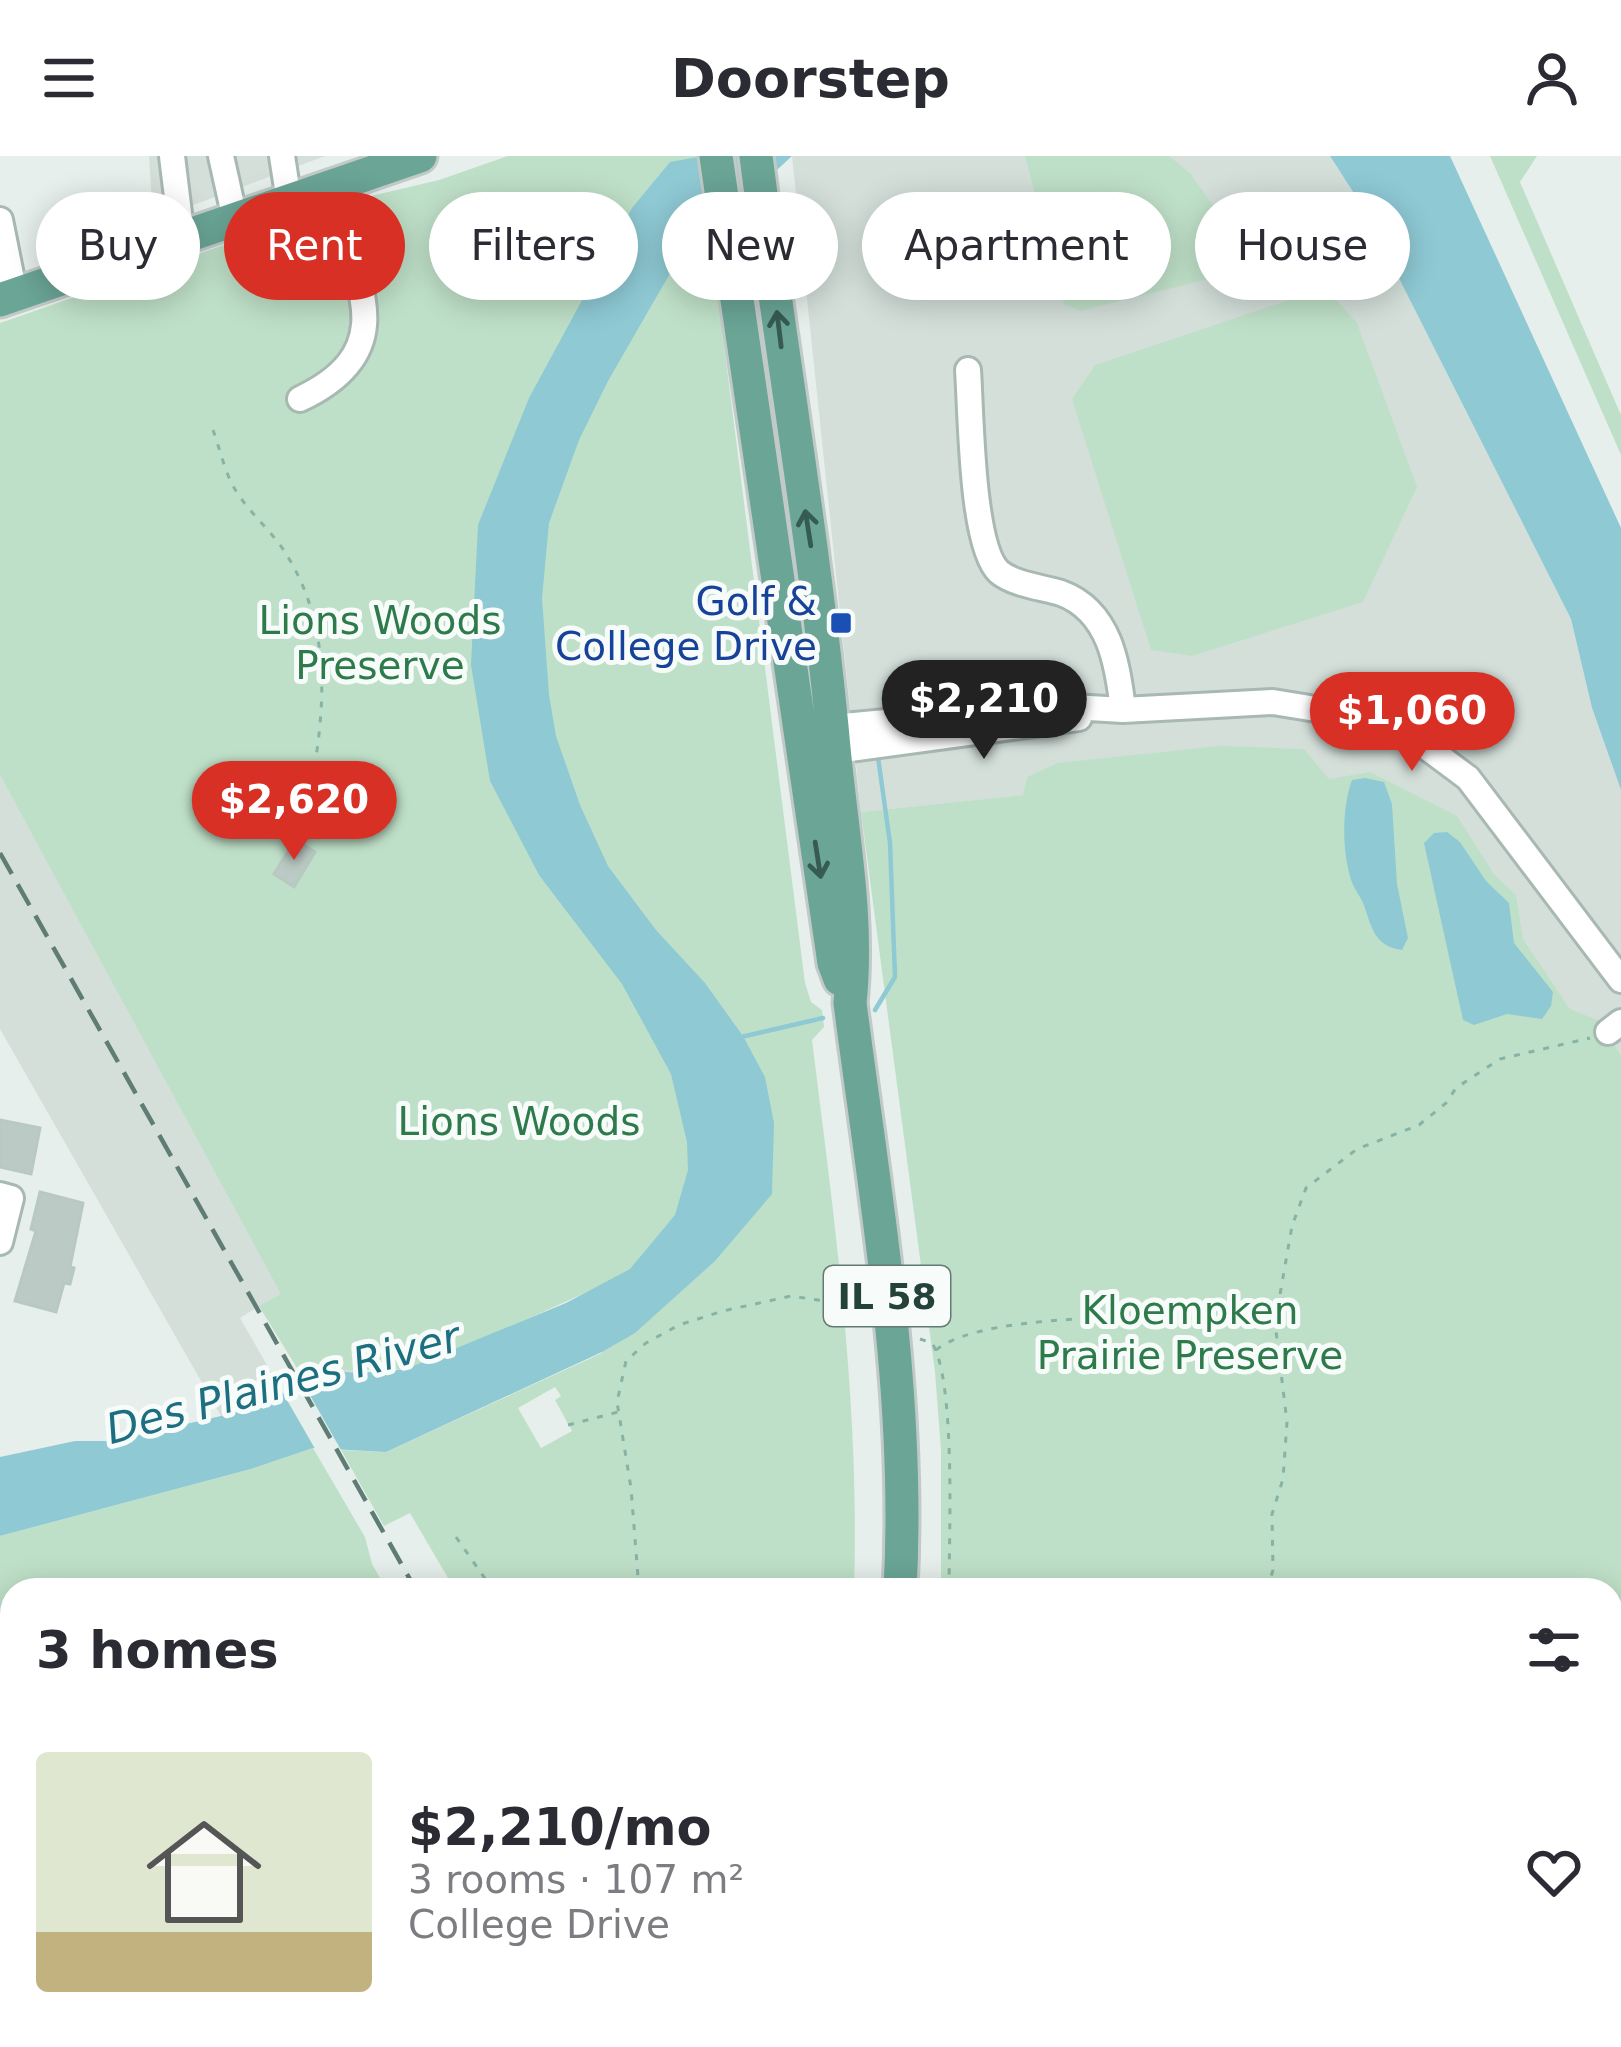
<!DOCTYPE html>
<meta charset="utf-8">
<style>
body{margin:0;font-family:"DejaVu Sans",sans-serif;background:#f2f2f3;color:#2b2b33;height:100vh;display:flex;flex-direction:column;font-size:45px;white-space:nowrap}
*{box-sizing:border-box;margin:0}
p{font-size:39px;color:#7c7c81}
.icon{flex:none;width:66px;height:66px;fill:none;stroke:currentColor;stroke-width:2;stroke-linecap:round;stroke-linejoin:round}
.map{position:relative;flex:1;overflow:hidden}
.panel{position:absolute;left:0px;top:1422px;width:1623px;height:471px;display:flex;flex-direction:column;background:#fff;border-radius:36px 36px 0 0;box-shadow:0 6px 30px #0003}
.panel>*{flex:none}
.guide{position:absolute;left:36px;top:36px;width:1551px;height:108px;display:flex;gap:24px}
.price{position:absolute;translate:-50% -102px;padding:0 27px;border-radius:42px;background:#d93025;color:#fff;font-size:39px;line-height:78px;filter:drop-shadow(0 3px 6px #0008)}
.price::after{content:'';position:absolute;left:50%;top:72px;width:36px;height:27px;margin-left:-18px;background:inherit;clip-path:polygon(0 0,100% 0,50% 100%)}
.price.on{background:#222;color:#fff}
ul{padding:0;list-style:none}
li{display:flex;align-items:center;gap:36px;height:300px;padding:0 36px}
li+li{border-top:3px solid #e1e1e2}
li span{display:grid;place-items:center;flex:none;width:336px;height:240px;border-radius:12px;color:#555}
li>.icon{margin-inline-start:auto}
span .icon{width:144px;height:144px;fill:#fffc;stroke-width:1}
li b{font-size:51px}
h2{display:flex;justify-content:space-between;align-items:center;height:144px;padding:0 36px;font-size:51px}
.pill{padding:0 42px;border-radius:54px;background:#fff;box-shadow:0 6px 30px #0003;font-size:42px;line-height:108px}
.pill.on{background:#d93025;color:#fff}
header{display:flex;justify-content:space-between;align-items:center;height:156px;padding:0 36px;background:#fff;font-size:54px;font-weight:600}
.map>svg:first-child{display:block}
</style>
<header><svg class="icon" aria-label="menu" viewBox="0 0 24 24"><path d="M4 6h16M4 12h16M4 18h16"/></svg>Doorstep<svg class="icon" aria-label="person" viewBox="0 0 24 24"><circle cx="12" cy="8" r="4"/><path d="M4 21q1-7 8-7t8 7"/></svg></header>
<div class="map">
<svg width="1621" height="1891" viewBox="0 0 1621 1891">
<rect width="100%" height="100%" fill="#e6efeb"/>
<path fill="#d4dfda" d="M149,0H325L153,64Z
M792,0H1330L1364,53L1571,463L1592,552L1621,634V941L1304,610L861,656Z
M0,619L62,732L359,1217L299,1215L259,1150L240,1162L275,1223L256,1245L221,1260L0,873Z
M609,1881H751L758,1891H616Z"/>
<path fill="#bfe0c8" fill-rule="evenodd" d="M508,0H700L805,827L811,846L822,854L824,871L812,884C835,1067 860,1249 854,1434H455L410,1357L384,1370L341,1294L386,1296L602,1197L598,1131L463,1192L406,1213L299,1215L259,1150L281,1138L0,619V167L350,45L439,24ZM555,1231L561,1240L555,1244L572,1275L541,1292L518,1252Z
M1025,0H1169L1190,17L1220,59L1240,115L1080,155L1064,148Z
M1490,0H1537L1520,26L1621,259V299Z
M1325,132L1357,167L1417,331L1363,446L1192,500L1151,494L1072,243L1095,209Z
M1219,590L1304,593L1329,623L1370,616L1457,660L1494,718L1516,739L1523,783L1570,853L1600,865L1621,900V1891H865L868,1881H1611V1434H941V1294L935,1216L861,656L1023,639L1027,621L1058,607Z
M313,1292L365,1381L372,1408L387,1434H12V1881H655L661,1891H0V1380L251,1313Z"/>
<path fill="#8ec9d4" d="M703,0H792L676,107L608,225L579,284L549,367L542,442L549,539L556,580L580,649L608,710L656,774L705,827L743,880L765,921L774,967L772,1038L715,1105L635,1177L602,1196L386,1296L313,1292L251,1313L0,1380V1301L75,1285H112L221,1260L256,1245L275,1223L305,1213L359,1217L406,1213L566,1147L630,1113L675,1059L688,1014L687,986L671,918L622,828L539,719L490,625L471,509L478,369L529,242L632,52L670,6Z
M1330,0H1450L1621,372V634L1592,552L1571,463L1364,53Z
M1365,622L1384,626L1392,648L1397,728L1408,782L1402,794C1373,790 1372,770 1363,747C1359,738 1352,730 1350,720C1342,692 1342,651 1352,624Z
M1447,676L1460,686L1486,725L1509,747L1514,787L1553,836L1551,850L1542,863L1507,858L1474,869L1463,864L1424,687L1434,677Z
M12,1731V1881H298L301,1891H0V1734Z"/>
<path fill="#e6efeb" d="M294,1211L341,1294L344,1300L318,1298L272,1218Z"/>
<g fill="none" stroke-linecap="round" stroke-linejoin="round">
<path stroke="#8ec9d4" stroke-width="4.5" d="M875,854L895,821L890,687L878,601
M741,881L823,862"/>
</g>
<path fill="#bbcac4" stroke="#b8c9c2" stroke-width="3" d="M295,684L315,696L294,731L274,718Z
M0,964L40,972L31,1018L0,1011Z
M40,1036L83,1047L70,1111L74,1112L70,1128L64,1127L56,1156L15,1145L36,1075L31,1073Z"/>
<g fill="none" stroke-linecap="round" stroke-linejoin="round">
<g stroke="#a8b8b2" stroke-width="30">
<path id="minor" d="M172,0L182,82
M221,0L235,63
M282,0L289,45
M0,64L15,139
M968,214C971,255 971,390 999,416C1015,429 1042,431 1061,437C1110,455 1118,509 1123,554
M300,243C408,192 354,119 324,32
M821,577L833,571L1055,550L1123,554L1273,546L1365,561L1425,590L1468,622L1621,824
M823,592L835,595L1079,562
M1608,876L1621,866
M0,1039L11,1042L0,1086"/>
</g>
<g stroke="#c2cac8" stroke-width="39">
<path id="major" d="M716,0L834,807L840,823
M756,0C781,197 816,394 834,592C842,677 859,761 850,847C875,1041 911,1238 900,1434
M0,144L420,0
M822,1891L825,1881"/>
</g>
<path stroke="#86b3a5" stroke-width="3" stroke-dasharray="6 9" stroke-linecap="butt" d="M213,274C220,293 225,318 236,335C251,359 274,377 288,401C340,487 321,581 303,674
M920,1183L932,1187C956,1225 949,1383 949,1434
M936,1194C986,1152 1206,1160 1275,1167
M568,1269L618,1256
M456,1381L493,1434
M639,1434L631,1332L617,1246L626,1205L646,1187L679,1169L723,1155L791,1140L831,1146L862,1143
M1267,1434L1273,1414L1272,1358L1283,1323L1287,1266L1275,1167L1292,1070L1306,1032L1357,993L1419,969L1446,947L1456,932L1500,903L1590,882
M0,1721L12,1719
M310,1881L313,1891
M904,1881L911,1891
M1250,1881V1891"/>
<use href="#minor" stroke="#fff" stroke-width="24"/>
<use href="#major" stroke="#6aa596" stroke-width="33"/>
<path stroke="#5f7d75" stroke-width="4.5" stroke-dasharray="24 12" stroke-linecap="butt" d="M0,697L416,1434
M694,1881L701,1891"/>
</g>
<defs><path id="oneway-shaft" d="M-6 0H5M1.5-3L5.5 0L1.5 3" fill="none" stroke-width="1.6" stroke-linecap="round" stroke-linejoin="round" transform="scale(3)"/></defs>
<g stroke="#365b51">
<use href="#oneway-shaft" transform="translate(779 173) rotate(-97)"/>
<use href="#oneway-shaft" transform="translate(808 372) rotate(-99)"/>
<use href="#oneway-shaft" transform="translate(818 704) rotate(81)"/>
</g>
<rect fill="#1a4fb4" stroke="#f7fbf9" stroke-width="4.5" x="829" y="455" width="24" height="24" rx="6"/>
<g text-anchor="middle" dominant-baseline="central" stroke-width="10" stroke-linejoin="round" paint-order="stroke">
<rect fill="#f7fbf9" stroke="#637a73" stroke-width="3" x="824" y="1110" width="126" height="60" rx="9"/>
<g font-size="36" font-weight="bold" fill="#24423a">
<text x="887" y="1140">IL 58</text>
</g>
<g font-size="39" fill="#164399" stroke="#f7fbf9" text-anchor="end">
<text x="817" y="445">Golf &amp;<tspan x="817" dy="45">College Drive</tspan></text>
</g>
<g font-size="39" fill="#2d7a4b" stroke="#f7fbf9">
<text x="380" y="464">Lions Woods<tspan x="380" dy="45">Preserve</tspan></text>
<text x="519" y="965">Lions Woods</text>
<text x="1190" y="1154">Kloempken<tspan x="1190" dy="45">Prairie Preserve</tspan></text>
</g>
<g font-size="42" font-style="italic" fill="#1c6f80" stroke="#f7fbf9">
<text transform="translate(283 1227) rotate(-15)">Des Plaines River</text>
</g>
</g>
</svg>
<b class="price on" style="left:984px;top:606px">$2,210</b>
<b class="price" style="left:1412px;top:618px">$1,060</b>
<b class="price" style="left:294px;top:707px">$2,620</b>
<div class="guide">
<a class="pill">Buy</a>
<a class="pill on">Rent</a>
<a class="pill">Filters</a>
<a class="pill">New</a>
<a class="pill">Apartment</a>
<a class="pill">House</a>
</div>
<section class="panel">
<h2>3 homes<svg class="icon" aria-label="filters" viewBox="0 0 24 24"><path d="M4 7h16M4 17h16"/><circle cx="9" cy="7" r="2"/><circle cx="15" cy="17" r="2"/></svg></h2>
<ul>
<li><span style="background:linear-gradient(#dfe7d0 75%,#c2b280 0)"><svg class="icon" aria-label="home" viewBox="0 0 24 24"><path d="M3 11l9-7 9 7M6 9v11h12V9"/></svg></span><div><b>$2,210/mo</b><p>3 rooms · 107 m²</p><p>College Drive</p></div><svg class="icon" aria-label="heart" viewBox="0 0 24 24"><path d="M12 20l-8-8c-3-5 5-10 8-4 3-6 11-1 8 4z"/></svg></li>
</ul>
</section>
</div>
